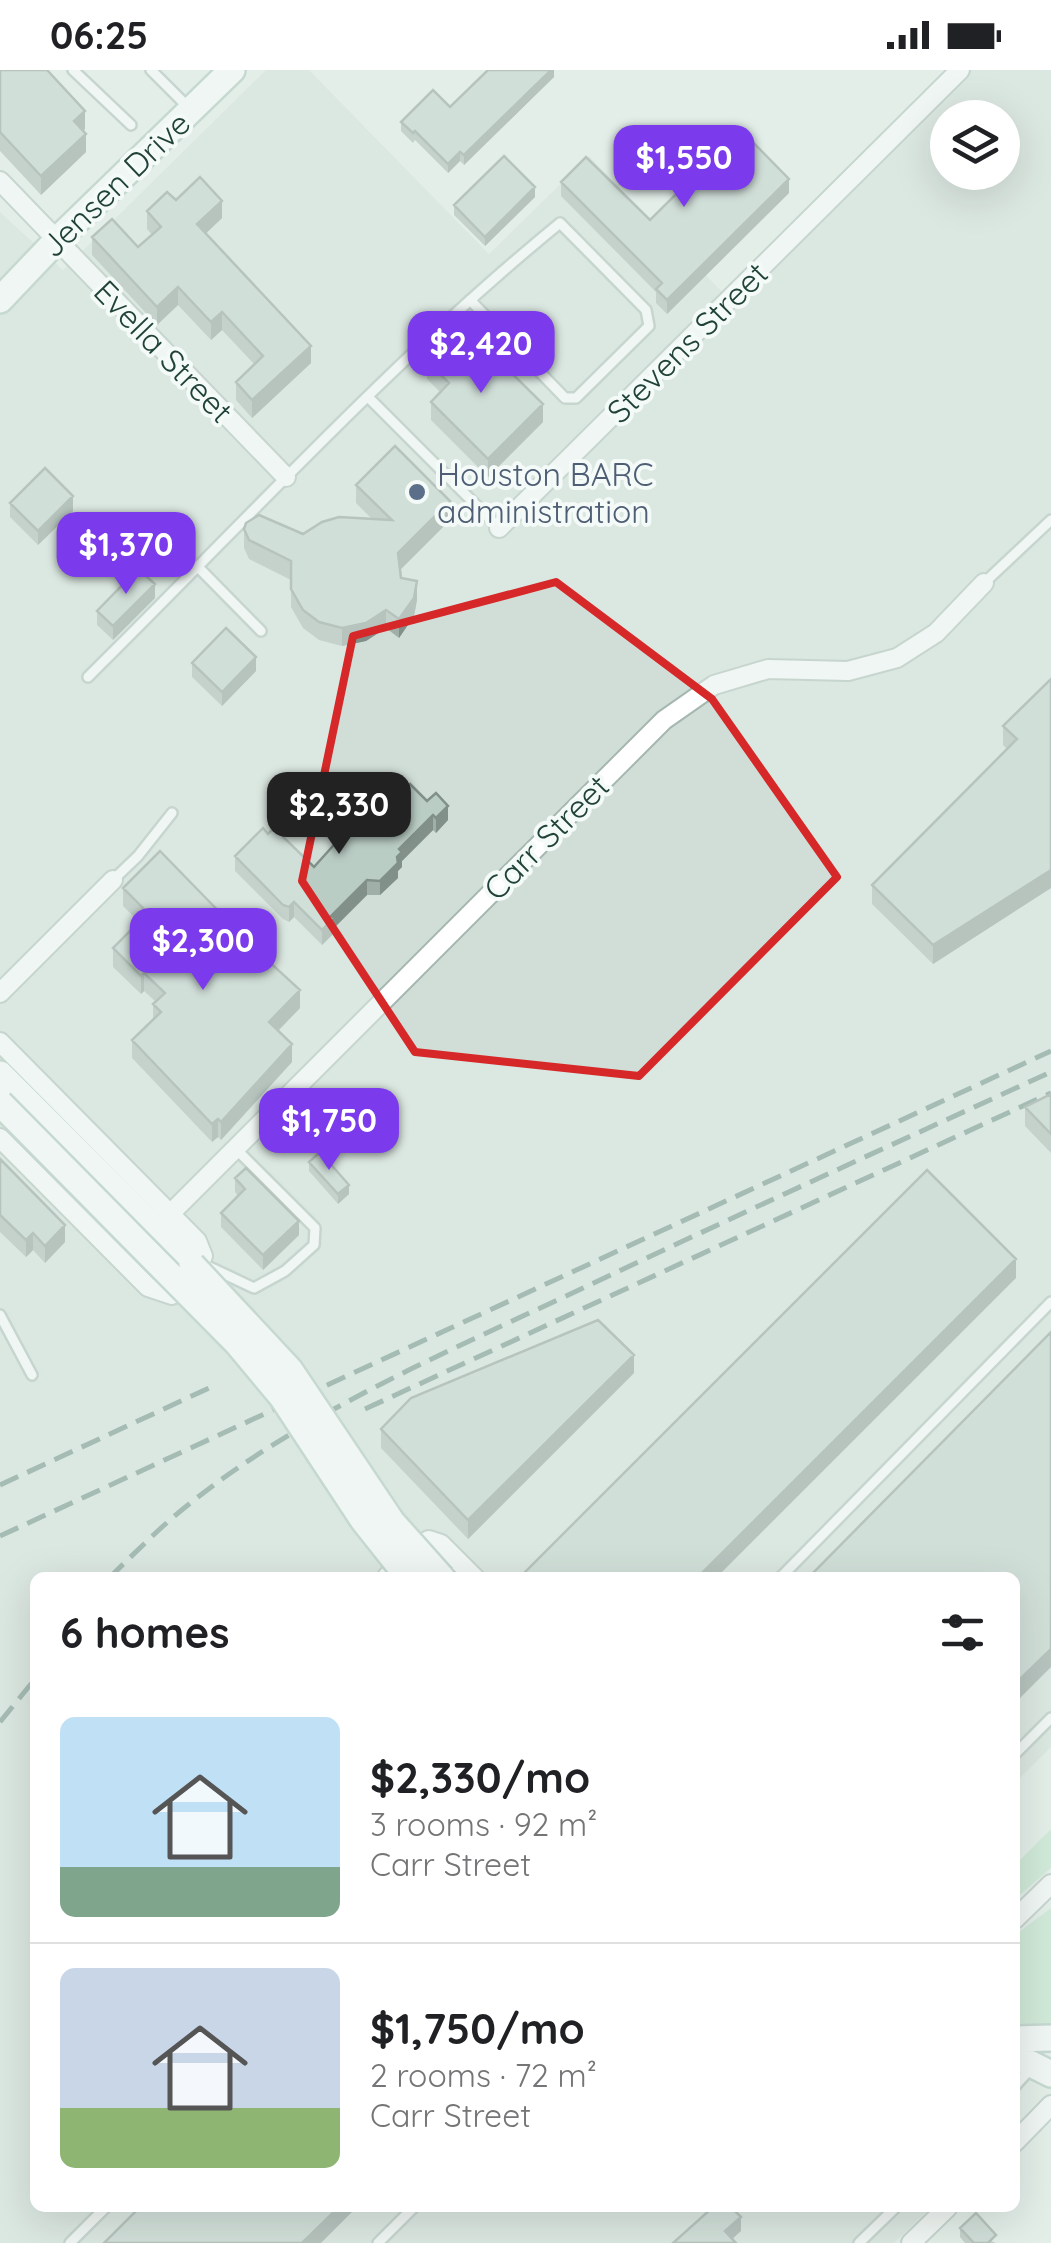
<!DOCTYPE html>
<meta charset="utf-8">
<style>
body{margin:0;font-family:Quicksand,sans-serif;background:#f2f2f2;color:#202124;height:100vh;display:flex;flex-direction:column;font-size:38px;white-space:nowrap}
*{box-sizing:border-box;margin:0}
p{font-size:32px;color:#757577}
.icon{flex:none;width:55px;height:55px;fill:none;stroke:currentColor;stroke-width:2;stroke-linecap:round;stroke-linejoin:round}
.map{position:relative;flex:1;overflow:hidden}
.sheet{position:absolute;left:30px;top:1502px;width:990px;height:640px;display:flex;flex-direction:column;background:#fff;border-radius:15px;box-shadow:0 10px 40px #0002}
.sheet>*{flex:none}
.buttons{position:absolute;left:930px;top:30px;display:grid;gap:20px}
.buttons a{display:grid;place-items:center;width:90px;height:90px;border-radius:50%;background:#fff;box-shadow:0 10px 40px #0002;font-size:50px}
.price{position:absolute;translate:-50% -85px;padding:0 22px;border-radius:20px;background:#7c3aed;color:#fff;font-size:32px;line-height:65px;filter:drop-shadow(0 2px 5px #0008)}
.price::after{content:'';position:absolute;left:50%;top:60px;width:30px;height:22px;margin-left:-15px;background:inherit;clip-path:polygon(0 0,100% 0,50% 100%)}
.price.selected{background:#222;color:#fff}
ul{padding:0;list-style:none}
li{display:flex;align-items:center;gap:30px;height:250px;padding:0 30px}
li+li{border-top:2px solid #e0e0e0}
li span{display:grid;place-items:center;flex:none;width:280px;height:200px;border-radius:15px;color:#555}
li>.icon{margin-inline-start:auto}
span .icon{width:120px;height:120px;fill:#fffc;stroke-width:1}
li b{font-size:42px}
h2{display:flex;justify-content:space-between;align-items:center;height:120px;padding:0 30px;font-size:42px}
.status{display:flex;justify-content:space-between;align-items:center;height:70px;padding:0 50px;background:#fff;direction:ltr}
.status svg{height:28px;fill:currentColor}
.map>svg:first-child{display:block}
</style>
<div class="status"><b>06:25</b><svg viewBox="0 0 49 12"><path d="M0 12V9h3v3zM5 12V6h3v6zM10 12V3h3v9zM15 12V0h3v12zM26 1h20v11H26zM47 4h2v5h-2z"/></svg></div>
<div class="map">
<svg width="1051" height="2173" viewBox="0 0 1051 2173">
<rect width="100%" height="100%" fill="#e3eee9"/>
<path fill="#d1ded8" fill-rule="evenodd" d="M266,0H309L489,184L589,86L734,234L971,0H1051V1677L1015,1713V1508H35V2138H930L894,2173H0V142L63,200ZM948,48H1002V102H948Z"/>
<path fill="#b9e2c3" d="M1051,1759V1798L1015,1829V1795Z
M1051,1838V1961L1015,1959V1865Z"/>
<g fill="none" stroke-linecap="round" stroke-linejoin="round">
<g stroke="#a5b7b0" stroke-width="14">
<path id="lane" d="M73,0L131,55
M151,0L189,38
M368,327L499,458
M198,497L261,561
M984,513L1051,450
M88,607C243,454 391,291 560,153L646,240L649,256L576,328H565L470,230
M113,810L138,786L172,743
M201,1193L254,1218L285,1201L314,1175L315,1158L236,1079
M0,1245L32,1305
M780,1508L1051,1232
M1015,1684L1051,1648
M1015,2016L1032,1997
M70,2173L105,2138
M378,2173L413,2138
M859,2173L895,2138"/>
</g>
<g stroke="#a5b7b0" stroke-width="22">
<path id="street" d="M0,111L286,407
M499,458L960,0
M0,923L113,810
M0,972L197,1171L203,1186L197,1200L172,1225L148,1217L0,1068
M171,1143L664,650L714,615L768,599L848,601L897,588L936,563L984,513
M386,1508L409,1481L429,1470L441,1474L475,1508
M1015,1849L1051,1814
M1015,2072L1051,2035
M911,2173L947,2138"/>
</g>
<g stroke="#a2bfb4" stroke-width="30">
<path id="secondary" d="M0,230L56,171L232,0
M0,1004L192,1195
M1015,1969L1051,1968
M1015,1986L1051,2004"/>
</g>
<use href="#lane" stroke="#fff" stroke-width="9"/>
<use href="#street" stroke="#fff" stroke-width="18"/>
<use href="#secondary" stroke="#fff" stroke-width="25"/>
<path stroke="#5a7e73" stroke-width="5" stroke-dasharray="20 10" stroke-linecap="butt" d="M365,1339L1051,1023
M0,1415L209,1318
M0,1466L1051,981
M109,1508C136,1482 163,1454 193,1431C310,1338 463,1275 598,1211C748,1140 900,1071 1051,1002
M0,1652L35,1609"/>
<g stroke="#a2bfb4" stroke-width="30" stroke-linecap="butt">
<path id="secondary-bridge" d="M0,1033L237,1273L282,1327L363,1450L409,1508
M192,1195L290,1300L392,1452L442,1508"/>
</g>
<use href="#secondary-bridge" stroke="#fff" stroke-width="25"/>
</g>
<path fill="#a0b0a9" d="M0,0L85,59L83,61L86,82L41,125L0,81Z
M554,0V7L464,95L460,91L448,103L415,70L413,73L401,61V52L450,37Z
M561,112L650,150L789,123L667,244L656,233V222L561,126Z
M535,127L485,176L454,145V135Z
M176,130L222,148L206,163L311,293L252,348L236,330V312L254,294L222,260L211,270L178,235L157,255L92,185V167L138,177L152,165L147,159V141Z
M427,291L543,352L488,407L431,350V332L440,322L427,309Z
M356,415L450,450L400,500L401,508L417,530L414,546L399,568L386,558L366,571L342,576L319,570L303,558L291,537V510L249,489L244,478V459L303,464L372,449L356,433Z
M10,433L73,441L38,475L10,447Z
M155,528L113,570L97,555V541Z
M192,593L256,601L222,636L192,607Z
M1051,609V818L933,894L872,834V815L1007,679L1003,675V656Z
M390,733L448,750L436,763L433,760L402,791V797L398,801V808L380,825H367L334,858V863L322,875L294,847L289,852L283,849L235,801V786L268,764L314,797L361,751Z
M123,818L234,863L300,938L278,961L292,992L221,1070L218,1067L212,1072L132,988V970L153,950V934L156,932L144,921L141,924L113,897V878L139,852L123,836Z
M1051,1024V1083L1025,1056V1037Z
M0,1089L65,1172L45,1193L33,1180L26,1187L0,1162Z
M309,1092L349,1124L338,1134L309,1101Z
M235,1108L299,1165L263,1200L221,1157V1143L238,1126L235,1122Z
M634,1303L468,1469L381,1378V1359Z
M960,2158L996,2173H965L960,2167Z"/>
<path fill="#82908a" d="M551,0H554V7L464,95V85Z
M85,41V59L74,70V51Z
M86,64V82L41,125V106Z
M460,82V91L448,103V94Z
M789,109V123L667,244V230Z
M535,117V127L485,176V167Z
M222,131V148L197,172V154Z
M178,217V235L157,255V237Z
M222,242V260L211,270V252Z
M311,276V293L252,348V330Z
M543,334V352L488,407V389Z
M73,426V441L38,475V461Z
M450,431V450L398,502V483Z
M417,511V530L414,546L399,568V549Z
M155,514V528L113,570V556Z
M386,540V558L366,571L342,576V558Z
M256,587V601L222,636V622Z
M448,736V750L436,763V748Z
M433,745V760L402,791V797L398,801V808L380,825V811L399,779Z
M1051,800V818L933,894V875Z
M367,810V825L334,858V863L322,875V860L331,846Z
M294,832V847L289,852V837Z
M144,903V921L141,924V906Z
M300,920V938L269,970V952Z
M292,974V992L221,1070V1052Z
M218,1049V1067L212,1072V1054Z
M349,1115V1124L338,1134V1124Z
M299,1151V1165L263,1200V1185Z
M65,1155V1172L45,1193V1176Z
M33,1163V1180L26,1187V1170Z
M1016,1189V1208L716,1508H697Z
M634,1285V1303L468,1469V1450Z
M1051,1579V1597L1015,1633V1614Z
M338,2138H356L321,2173H302Z
M741,2147V2161L728,2173L725,2161Z"/>
<path fill="#bacdc5" stroke="#82908a" stroke-width="2.5" d="M0,0H47L85,41L74,51L86,64L41,106L0,62Z
M488,0H551L464,85L460,82L448,94L415,61L413,63L401,52L433,20L450,37Z
M741,60L789,109L667,230L656,219L662,213L561,112L586,87L650,150Z
M504,86L535,117L485,167L454,135Z
M200,107L222,131L197,154L311,276L252,330L236,312L263,286L222,242L211,252L178,217L157,237L92,167L112,149L138,177L161,157L147,141L167,122L176,130Z
M451,267L465,281L477,269L543,334L488,389L431,332L449,313L427,291Z
M395,376L450,431L398,483L401,508L417,511L414,528L399,549L386,540L366,553L342,558L319,552L303,540L291,519V491L249,470L244,459L246,453L259,445L303,464L322,452L339,447L392,450L356,415Z
M45,398L73,426L38,461L10,433Z
M138,499L155,514L113,556L97,541Z
M226,558L256,587L222,622L192,593Z
M1051,609V800L933,875L872,815L1017,669L1003,656Z
M410,714L427,731L436,723L448,736L436,748L433,745L399,779L402,782L397,787L398,793L380,811L367,810L331,846L334,848L322,860L294,832L289,837L283,835L235,786L263,758L268,764L274,758L314,797L358,748L361,751L385,727L390,733Z
M160,781L234,857L230,860L251,878L252,876L300,920L269,952L292,974L221,1052L218,1049L212,1054L132,970L161,942L153,934L165,923L144,903L141,906L113,878L148,843L123,818Z
M1051,1024V1064L1025,1037Z
M320,1082L349,1115L338,1124L309,1092Z
M0,1089L65,1155L45,1176L33,1163L26,1170L0,1145Z
M246,1098L299,1151L263,1185L221,1143L245,1119L235,1108Z
M927,1100L1016,1189L697,1508H528L524,1503Z
M598,1250L634,1285L468,1450L381,1359L411,1328Z
M1051,1262V1579L1015,1614V1508H808Z
M139,2138H338L302,2173H104Z
M712,2138H732L741,2147L725,2161L736,2173H673Z
M976,2143L996,2165L988,2173H974L960,2158Z"/>
<path d="M0 0H1051V2173H0ZM556,512L712,629L837,807L639,1006L415,982L302,811L353,566Z" fill="#e3eee9" fill-opacity=".55" fill-rule="evenodd"/>
<path fill="none" stroke="#d62828" stroke-width="8" stroke-linejoin="round" d="M556,512L712,629L837,807L639,1006L415,982L302,811L353,566Z"/>
<circle fill="#5c6f8a" stroke="#f4faf7" stroke-width="4" cx="417" cy="422" r="10"/>
<g text-anchor="middle" dominant-baseline="central" stroke-width="8" stroke-linejoin="round" paint-order="stroke">
<g font-size="32" fill="#204238" stroke="#f4faf7">
<text transform="translate(115 114) rotate(-44)">Jensen Drive</text>
<text transform="translate(687 272) rotate(-45)">Stevens Street</text>
<text transform="translate(164 281) rotate(46)">Evella Street</text>
<text transform="translate(546 767) rotate(-45)">Carr Street</text>
</g>
<g font-size="32" fill="#4e5e75" stroke="#f4faf7" text-anchor="start">
<text x="437" y="404">Houston BARC<tspan x="437" dy="37">administration</tspan></text>
</g>
</g>
</svg>
<div class="buttons">
<a><svg class="icon" aria-label="layers" viewBox="0 0 24 24"><path d="M12 4l9 5-9 5-9-5zM3 14l9 5 9-5"/></svg></a>
</div>
<b class="price" style="left:684px;top:140px">$1,550</b>
<b class="price" style="left:481px;top:326px">$2,420</b>
<b class="price" style="left:126px;top:527px">$1,370</b>
<b class="price selected" style="left:339px;top:787px">$2,330</b>
<b class="price" style="left:203px;top:923px">$2,300</b>
<b class="price" style="left:329px;top:1103px">$1,750</b>
<section class="sheet">
<h2>6 homes<svg class="icon" aria-label="filters" viewBox="0 0 24 24"><path d="M4 7h16M4 17h16"/><circle cx="9" cy="7" r="2"/><circle cx="15" cy="17" r="2"/></svg></h2>
<ul>
<li><span style="background:linear-gradient(#bfe0f5 75%,#7fa58c 0)"><svg class="icon" aria-label="home" viewBox="0 0 24 24"><path d="M3 11l9-7 9 7M6 9v11h12V9"/></svg></span><div><b>$2,330/mo</b><p>3 rooms · 92 m²</p><p>Carr Street</p></div></li>
<li><span style="background:linear-gradient(#c9d6e8 70%,#8fb573 0)"><svg class="icon" aria-label="home" viewBox="0 0 24 24"><path d="M3 11l9-7 9 7M6 9v11h12V9"/></svg></span><div><b>$1,750/mo</b><p>2 rooms · 72 m²</p><p>Carr Street</p></div></li>
</ul>
</section>
</div>
